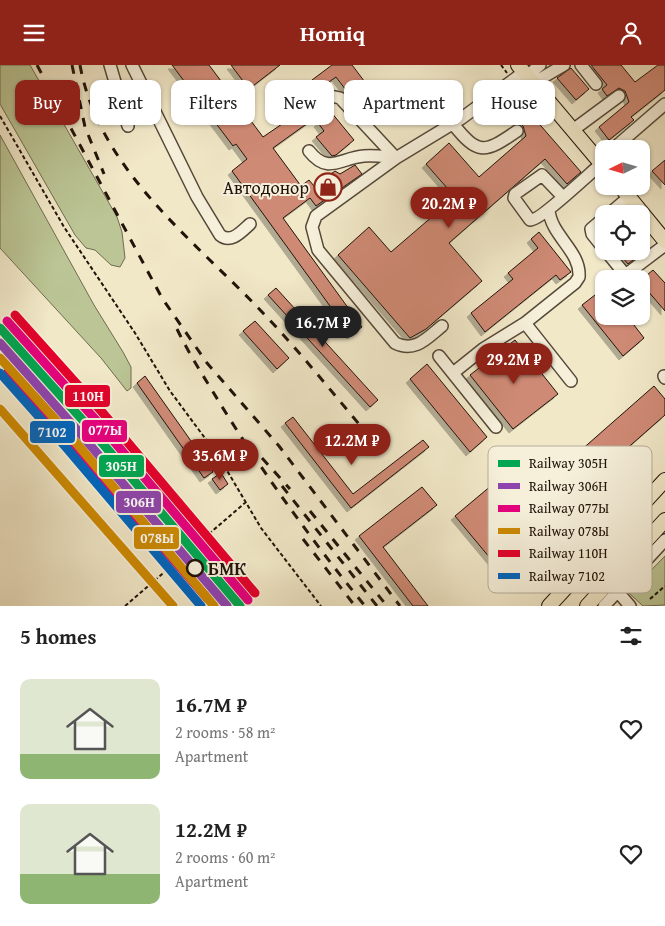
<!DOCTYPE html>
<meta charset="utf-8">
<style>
body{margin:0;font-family:"Gentium Book Plus",serif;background:#f2f2f2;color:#222;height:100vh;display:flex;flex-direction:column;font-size:19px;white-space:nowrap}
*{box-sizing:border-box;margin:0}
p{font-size:16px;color:#767676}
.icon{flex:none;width:28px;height:28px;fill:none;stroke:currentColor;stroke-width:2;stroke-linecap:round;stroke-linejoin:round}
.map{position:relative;height:541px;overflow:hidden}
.sheet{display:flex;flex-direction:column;background:#fff;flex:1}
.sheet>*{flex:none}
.banner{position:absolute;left:15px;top:15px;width:635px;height:45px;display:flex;gap:10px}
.needle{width:32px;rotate:265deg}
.fabs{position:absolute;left:595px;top:75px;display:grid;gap:10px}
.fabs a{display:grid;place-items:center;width:55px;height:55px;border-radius:10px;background:#fff;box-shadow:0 1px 4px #0004;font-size:25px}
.price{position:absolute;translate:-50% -42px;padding:0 11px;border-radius:18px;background:#8f2418;color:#fff;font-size:16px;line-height:32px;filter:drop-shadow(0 1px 2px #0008)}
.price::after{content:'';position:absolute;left:50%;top:30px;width:15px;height:11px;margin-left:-8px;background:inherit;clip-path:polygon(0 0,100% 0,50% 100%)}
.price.selected{background:#222;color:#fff}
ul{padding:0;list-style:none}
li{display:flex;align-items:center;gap:15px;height:125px;padding:0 20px}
li span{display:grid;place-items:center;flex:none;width:140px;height:100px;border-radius:10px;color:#555}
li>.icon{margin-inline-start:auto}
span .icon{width:60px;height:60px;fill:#fffc;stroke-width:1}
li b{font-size:21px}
h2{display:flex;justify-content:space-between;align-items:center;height:60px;padding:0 20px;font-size:21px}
.chip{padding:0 18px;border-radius:10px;background:#fff;box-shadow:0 1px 4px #0004;font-size:18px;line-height:45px}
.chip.selected{background:#8f2418;color:#fff}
header{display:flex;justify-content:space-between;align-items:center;height:65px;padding:0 20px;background:#8f2418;color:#fff;font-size:22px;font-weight:700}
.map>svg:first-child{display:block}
</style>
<header><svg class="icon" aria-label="menu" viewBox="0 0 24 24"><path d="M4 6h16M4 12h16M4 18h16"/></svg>Homiq<svg class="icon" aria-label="person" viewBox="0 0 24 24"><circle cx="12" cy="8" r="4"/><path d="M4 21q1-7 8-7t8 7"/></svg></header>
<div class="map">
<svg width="665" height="541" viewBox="0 0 665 541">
<defs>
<filter id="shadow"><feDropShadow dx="-4" dy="4" stdDeviation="0" flood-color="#0004"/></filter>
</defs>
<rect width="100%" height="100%" fill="#f1e8c8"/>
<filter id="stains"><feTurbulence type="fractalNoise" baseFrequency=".004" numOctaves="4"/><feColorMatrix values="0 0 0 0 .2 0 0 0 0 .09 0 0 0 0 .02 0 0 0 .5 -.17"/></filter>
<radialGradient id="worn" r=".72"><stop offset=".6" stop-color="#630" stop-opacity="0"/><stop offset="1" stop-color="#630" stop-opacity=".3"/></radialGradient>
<path fill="#bbc595" stroke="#6e6c4f" d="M0,0H30L117,152L122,167L125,193L120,202L111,200L95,185L86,183L75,170L0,39Z
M0,70L94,240L123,287L131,302V323L127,326L101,293L0,183Z
M665,491V540L643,541L629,528Z"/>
<path fill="#cf8a74" stroke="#211309" filter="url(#shadow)" d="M172,0H209L263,72L304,44L312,55L273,83L301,121L309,115L314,121L335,106L340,109L355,100L362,109L316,141L310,133L283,153L362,262L351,270L232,106L247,94L236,79L233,81Z
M231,0H280L249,24Z
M332,0H352L371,25L355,37L336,12L319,24L312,15Z
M591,0H621L635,17L658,0H665V25L631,52L634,55L609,75L599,62L629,37L625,26L619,23L607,31L602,24L607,20Z
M571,3L589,24L576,35L557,13Z
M514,24L530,43L528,46L581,107L567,119L545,94L449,178L482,216L426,264L410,273L338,190L369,162L391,187L455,132L426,99L449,78L479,112L526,71L523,61L499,35Z
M331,47L354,75L336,90L332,91L316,72L324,66L318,58Z
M665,95V120L652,106Z
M539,167L571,207L560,215L556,210L485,267L471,248L513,214L508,208L538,183L531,174Z
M617,186H644L628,199Z
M653,205L665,218V246L641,218V215Z
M276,223L378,335L370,342L268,230Z
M604,223V251H627L644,273L623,291L582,240Z
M255,256L289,293L277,304L243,266Z
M515,275L558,329L513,364L470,310Z
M427,299L487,372L470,387L410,314Z
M145,311L213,407L204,413L137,318Z
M654,321L665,334V350L615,394L618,398L585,427L563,401Z
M293,352L353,429L423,375L429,382L351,443L285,358Z
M221,408L228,419L220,425L212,414Z
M528,408L559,445L495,499L455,451L492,420L501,431Z
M422,422L437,440L383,482L428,541H413L359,471Z"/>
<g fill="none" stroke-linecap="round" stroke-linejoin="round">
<g stroke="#554839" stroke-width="14">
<path id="minor" d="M110,0L128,61
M132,0L197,132L220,170C231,179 241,167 250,159
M581,0L596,19
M527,11L540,0
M534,20L540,14L564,0
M277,51C296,38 317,27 340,33L396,93C386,92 375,90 364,91C340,93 328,110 309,86
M453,59C478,90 484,89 517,66
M573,65L619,31
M613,84L665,39
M563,132L542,110L515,129L514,133L530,155C540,156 590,108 601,99
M609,149L629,132
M604,153L591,164L592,169L604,184
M606,186L623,207L628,208L665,180
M525,258L571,316
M442,261C427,273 415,288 395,278L318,185L312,162L316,151L396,93L462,53L524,7
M439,291L496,362
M453,308L483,284L525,258L575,218L579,212C581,186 551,171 549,145
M664,311L665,313
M618,527L630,541
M604,541L665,475"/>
</g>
<g stroke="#211309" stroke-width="16">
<path id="major" d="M518,0L604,102
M620,121L665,176
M549,541L665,415
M587,541L665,455"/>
</g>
<path stroke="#211309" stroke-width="2" stroke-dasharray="4 2.5" stroke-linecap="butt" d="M501,0L507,8
M520,23L536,42
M0,51L64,162L135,268L170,326L219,392L261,463L321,541
M622,443L634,430
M650,534L665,521
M125,541L246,437"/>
<use href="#minor" stroke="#f6f0db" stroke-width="11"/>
<use href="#major" stroke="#f1e8c8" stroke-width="14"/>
<path stroke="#211309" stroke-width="3" stroke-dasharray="9 9" stroke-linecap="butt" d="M37,0L162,233L207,298L279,381L400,541
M72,0L85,62L104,109
M80,0C99,105 193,174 263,248C305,292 342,340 382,386
M177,264C190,291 206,315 221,340C265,411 313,477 365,541
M262,393L290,424
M282,421L377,541
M310,446L387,541
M303,474L355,541"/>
<g stroke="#f6f0db" stroke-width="12">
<path id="rail-1" d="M0,263L87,360L240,541"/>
</g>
<g stroke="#f6f0db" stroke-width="12">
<path id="rail-2" d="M0,278L79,367L227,541"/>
</g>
<g stroke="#f6f0db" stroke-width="12">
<path id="rail-3" d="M7,256L95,354L248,535
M8,307L208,534"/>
</g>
<g stroke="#f6f0db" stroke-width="12">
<path id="rail-4" d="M0,293L72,373L214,541
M0,344L173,541"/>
</g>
<g stroke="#f6f0db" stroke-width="12">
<path id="rail-5" d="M15,250L102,347L255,528"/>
</g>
<g stroke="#f6f0db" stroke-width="12">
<path id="rail-6" d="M0,308L64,380L201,541"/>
</g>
<use href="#rail-1" stroke="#00a651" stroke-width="9"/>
<use href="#rail-2" stroke="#8e44ad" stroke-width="9"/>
<use href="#rail-3" stroke="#e5007d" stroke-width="9"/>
<use href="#rail-4" stroke="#cc8902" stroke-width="9"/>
<use href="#rail-5" stroke="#e4002b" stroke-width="9"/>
<use href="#rail-6" stroke="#0065bd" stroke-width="9"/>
</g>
<defs>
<g id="shop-ring" transform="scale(1.4375)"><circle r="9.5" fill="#f6f0db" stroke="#8f2418" stroke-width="1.5"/><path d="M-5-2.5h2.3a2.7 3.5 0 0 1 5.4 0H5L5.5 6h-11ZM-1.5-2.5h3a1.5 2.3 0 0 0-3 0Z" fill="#8f2418"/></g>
</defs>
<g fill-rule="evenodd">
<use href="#shop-ring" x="328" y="122"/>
</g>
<circle fill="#f6f0db" stroke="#211309" stroke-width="2.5" cx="195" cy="503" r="8"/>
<g text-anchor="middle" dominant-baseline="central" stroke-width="4" stroke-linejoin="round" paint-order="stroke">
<g font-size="18" fill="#211309" stroke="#f6f0db" text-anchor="end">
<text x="309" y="122">Автодонор</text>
</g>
<g font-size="18" font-weight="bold" fill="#211309" stroke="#f6f0db" text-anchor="start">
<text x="208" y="503">БМК</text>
</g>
</g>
<rect x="488" y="381" width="164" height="147" rx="8" fill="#f6f0db" stroke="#b6ae9c" stroke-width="1"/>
<rect x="498" y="395" width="22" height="7" fill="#00a651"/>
<rect x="498" y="418" width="22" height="6" fill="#8e44ad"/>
<rect x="498" y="440" width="22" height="7" fill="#e5007d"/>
<rect x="498" y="463" width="22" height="6" fill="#cc8902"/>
<rect x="498" y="485" width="22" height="7" fill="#e4002b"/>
<rect x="498" y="508" width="22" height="6" fill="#0065bd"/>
<g font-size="14" fill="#211309">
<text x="529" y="403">Railway 305Н</text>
<text x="529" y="426">Railway 306Н</text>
<text x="529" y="448">Railway 077Ы</text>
<text x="529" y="471">Railway 078Ы</text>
<text x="529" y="493">Railway 110Н</text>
<text x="529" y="516">Railway 7102</text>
</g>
<g stroke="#f6f0db" stroke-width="2">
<rect x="64" y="319" width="47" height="24" rx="5" fill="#e4002b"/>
<rect x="81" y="354" width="47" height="24" rx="5" fill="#e5007d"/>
<rect x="29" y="355" width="47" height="24" rx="5" fill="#0065bd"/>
<rect x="98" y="389" width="47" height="24" rx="5" fill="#00a651"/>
<rect x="115" y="425" width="47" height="24" rx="5" fill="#8e44ad"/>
<rect x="133" y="461" width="47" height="24" rx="5" fill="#cc8902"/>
</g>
<g font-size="14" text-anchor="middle" font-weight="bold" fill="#fff">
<text x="88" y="336">110Н</text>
<text x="105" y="370">077Ы</text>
<text x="52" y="372">7102</text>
<text x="121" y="406">305Н</text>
<text x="139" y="442">306Н</text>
<text x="157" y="478">078Ы</text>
</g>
<rect width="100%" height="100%" filter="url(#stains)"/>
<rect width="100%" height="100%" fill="url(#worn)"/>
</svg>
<div class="fabs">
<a><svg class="needle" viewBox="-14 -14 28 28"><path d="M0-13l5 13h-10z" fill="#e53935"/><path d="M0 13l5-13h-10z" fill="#767676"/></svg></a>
<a><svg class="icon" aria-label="locate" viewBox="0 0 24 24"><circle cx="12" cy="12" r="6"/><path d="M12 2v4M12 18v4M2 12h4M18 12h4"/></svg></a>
<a><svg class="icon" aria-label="layers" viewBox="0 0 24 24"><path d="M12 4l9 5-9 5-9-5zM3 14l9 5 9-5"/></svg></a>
</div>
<b class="price" style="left:449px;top:164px">20.2M ₽</b>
<b class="price selected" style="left:323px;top:283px">16.7M ₽</b>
<b class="price" style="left:514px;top:320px">29.2M ₽</b>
<b class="price" style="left:352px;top:401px">12.2M ₽</b>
<b class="price" style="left:220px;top:416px">35.6M ₽</b>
<div class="banner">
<a class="chip selected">Buy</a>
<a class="chip">Rent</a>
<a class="chip">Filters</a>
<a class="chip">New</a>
<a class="chip">Apartment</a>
<a class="chip">House</a>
</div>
</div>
<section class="sheet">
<h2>5 homes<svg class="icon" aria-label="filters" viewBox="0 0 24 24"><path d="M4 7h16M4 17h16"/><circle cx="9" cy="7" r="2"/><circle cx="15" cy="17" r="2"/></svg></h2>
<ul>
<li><span style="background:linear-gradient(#dfe7d0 75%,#8fb573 0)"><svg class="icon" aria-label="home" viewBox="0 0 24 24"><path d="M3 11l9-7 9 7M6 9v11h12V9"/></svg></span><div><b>16.7M ₽</b><p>2 rooms · 58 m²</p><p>Apartment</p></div><svg class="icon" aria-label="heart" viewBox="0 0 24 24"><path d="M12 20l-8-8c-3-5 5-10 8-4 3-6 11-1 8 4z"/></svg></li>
<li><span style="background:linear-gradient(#dfe7d0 70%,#8fb573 0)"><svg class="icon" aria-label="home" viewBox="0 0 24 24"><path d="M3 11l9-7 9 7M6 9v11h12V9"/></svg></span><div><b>12.2M ₽</b><p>2 rooms · 60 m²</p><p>Apartment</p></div><svg class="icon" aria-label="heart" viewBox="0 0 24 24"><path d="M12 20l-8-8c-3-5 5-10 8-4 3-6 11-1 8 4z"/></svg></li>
</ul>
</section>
